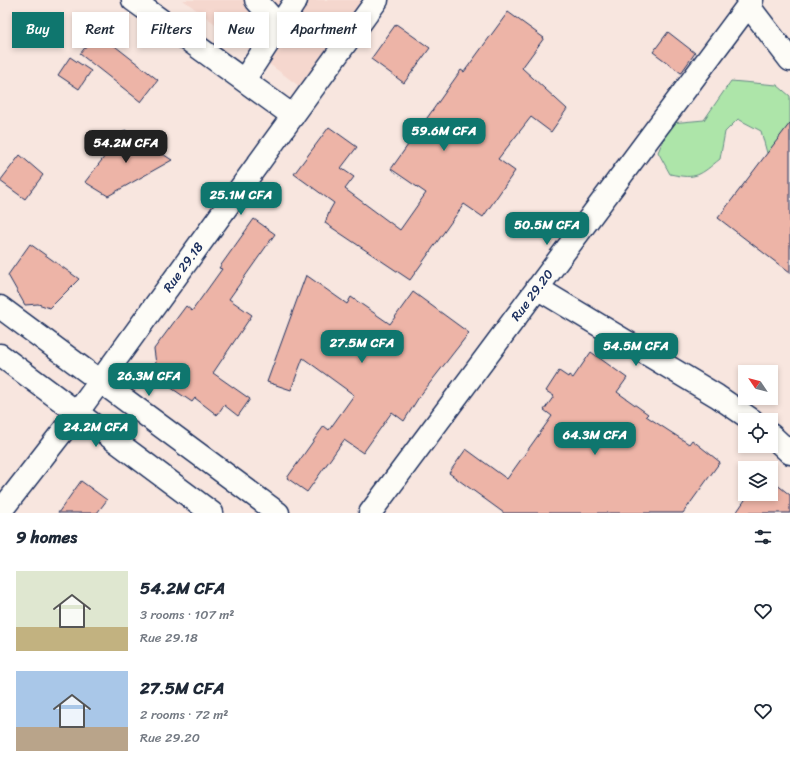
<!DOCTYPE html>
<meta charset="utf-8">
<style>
body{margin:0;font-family:Sriracha,sans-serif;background:#f2f2f3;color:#1f2937;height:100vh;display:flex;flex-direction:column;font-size:15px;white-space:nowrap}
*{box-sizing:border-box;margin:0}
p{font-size:13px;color:#747a83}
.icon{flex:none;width:22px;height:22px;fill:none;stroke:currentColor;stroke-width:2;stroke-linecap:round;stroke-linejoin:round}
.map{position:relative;height:513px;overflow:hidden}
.panel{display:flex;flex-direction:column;background:#fff;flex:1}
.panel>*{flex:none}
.guide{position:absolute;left:12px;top:12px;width:400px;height:36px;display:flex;gap:8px}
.needle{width:26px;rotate:305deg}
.tools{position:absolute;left:738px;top:365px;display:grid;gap:8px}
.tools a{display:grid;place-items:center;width:40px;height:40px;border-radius:0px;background:#fff;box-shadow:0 2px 6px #0003;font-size:20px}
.price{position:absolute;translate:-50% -34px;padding:0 9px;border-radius:8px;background:#0f766e;color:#fff;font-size:13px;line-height:26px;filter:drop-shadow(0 1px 2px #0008)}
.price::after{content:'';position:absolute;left:50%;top:24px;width:12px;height:9px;margin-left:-6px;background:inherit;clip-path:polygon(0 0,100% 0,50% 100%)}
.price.active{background:#222;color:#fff}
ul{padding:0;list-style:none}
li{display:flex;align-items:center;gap:12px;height:100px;padding:0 16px}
li span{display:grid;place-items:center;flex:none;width:112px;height:80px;border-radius:0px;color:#555}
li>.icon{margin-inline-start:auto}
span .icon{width:48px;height:48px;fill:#fffc;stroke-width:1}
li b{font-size:17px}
h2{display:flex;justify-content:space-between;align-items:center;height:48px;padding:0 16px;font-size:17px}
.tag{padding:0 14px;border-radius:0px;background:#fff;box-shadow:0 2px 6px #0003;font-size:14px;line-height:36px}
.tag.active{background:#0f766e;color:#fff}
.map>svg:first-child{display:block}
</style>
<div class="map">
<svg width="790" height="513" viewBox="0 0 790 513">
<rect width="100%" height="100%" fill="#f8e6df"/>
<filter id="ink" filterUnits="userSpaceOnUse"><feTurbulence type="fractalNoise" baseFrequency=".025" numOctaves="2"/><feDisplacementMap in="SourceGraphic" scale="8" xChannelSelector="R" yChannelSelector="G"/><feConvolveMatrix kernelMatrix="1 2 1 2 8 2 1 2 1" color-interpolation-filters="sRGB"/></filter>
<g filter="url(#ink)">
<path fill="#f5d7ce" d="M183,0H362L299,86Z"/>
<path fill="#ade5a9" stroke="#648a84" d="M731,81L777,85L790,96V142L767,153L761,131L738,119L725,132L720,159C700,175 697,180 670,174L658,152L671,123L704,120Z"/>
<path fill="#edb4a7" stroke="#1b2f5e" d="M508,12L544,38L522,68L567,109L551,132L531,117L498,159L515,171L483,217L464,204L410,280L325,223L330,210L334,203L294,174L329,127L357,147L341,168L354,177L345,189L400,230L426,193L391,169L461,70L464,72Z
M396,24L430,48L404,83L371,59Z
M97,32L158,80L141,102L80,54Z
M668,32L695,53L681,73L653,52Z
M70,57L91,71L79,89L58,75Z
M790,123V273L718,218Z
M125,130L172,160L108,196L85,182Z
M20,155L43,175L25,199L0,181Z
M254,219L275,234L229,299L252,315L213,373L250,399L238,416L224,405L217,415L195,398L192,402L158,379L154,349L186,306L192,311L222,269L219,268Z
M30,244L79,279L50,308L38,304L25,305L8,275Z
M306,275L347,304L351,297L390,324L413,292L469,333L419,397L404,421L392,412L363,453L344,440L307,492L287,478L324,426L329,430L354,395L303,358L291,390L267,382Z
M591,352L627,378L617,392L648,414L646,416L689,444L692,440L720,462L683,513H504L449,473L466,449L507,479L552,416L544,410L554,396L546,391L559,371L568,377L569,375L573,378Z
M771,480L790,495V513H736L749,494H771Z
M81,481L107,500L97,513H58Z"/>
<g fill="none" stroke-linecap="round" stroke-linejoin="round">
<g stroke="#1b2f5e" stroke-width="25">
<path id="street" d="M133,0L293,116
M256,0L279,26
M748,5L790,60
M244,80L296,0
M537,288L717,396L752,420
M771,435L790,453
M0,512L77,413L377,0
M370,513L752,0"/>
</g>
<g stroke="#1b2f5e" stroke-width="25">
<path id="secondary" d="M0,307L278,513
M0,355L212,513"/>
</g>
<use href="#street" stroke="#fdfcf7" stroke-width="22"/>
<use href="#secondary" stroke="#fdfcf7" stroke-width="22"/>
</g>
</g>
<g text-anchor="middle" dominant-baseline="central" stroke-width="3" stroke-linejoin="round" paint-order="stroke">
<g font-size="13" fill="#1b2f5e" stroke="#fdfcf7">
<text transform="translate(183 267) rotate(-54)">Rue 29.18</text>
<text transform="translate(532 295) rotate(-53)">Rue 29.20</text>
</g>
</g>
</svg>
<div class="tools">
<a><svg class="needle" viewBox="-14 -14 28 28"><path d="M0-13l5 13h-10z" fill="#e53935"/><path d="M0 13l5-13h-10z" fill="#747a83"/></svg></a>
<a><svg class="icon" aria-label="locate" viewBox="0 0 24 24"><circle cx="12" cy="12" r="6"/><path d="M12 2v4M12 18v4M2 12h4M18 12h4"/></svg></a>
<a><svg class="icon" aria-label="layers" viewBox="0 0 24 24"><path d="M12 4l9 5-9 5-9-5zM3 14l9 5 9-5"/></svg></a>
</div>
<b class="price" style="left:444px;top:152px">59.6M CFA</b>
<b class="price active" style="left:126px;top:164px">54.2M CFA</b>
<b class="price" style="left:241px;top:216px">25.1M CFA</b>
<b class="price" style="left:547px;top:246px">50.5M CFA</b>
<b class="price" style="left:362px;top:364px">27.5M CFA</b>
<b class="price" style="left:636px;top:367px">54.5M CFA</b>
<b class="price" style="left:149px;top:397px">26.3M CFA</b>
<b class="price" style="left:96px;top:448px">24.2M CFA</b>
<b class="price" style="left:595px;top:456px">64.3M CFA</b>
<div class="guide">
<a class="tag active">Buy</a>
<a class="tag">Rent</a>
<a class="tag">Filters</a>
<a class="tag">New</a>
<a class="tag">Apartment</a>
</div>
</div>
<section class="panel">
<h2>9 homes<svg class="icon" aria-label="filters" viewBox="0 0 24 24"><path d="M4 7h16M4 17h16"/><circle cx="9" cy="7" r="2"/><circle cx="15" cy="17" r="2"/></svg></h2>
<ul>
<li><span style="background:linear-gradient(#dfe7d0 70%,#c2b280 0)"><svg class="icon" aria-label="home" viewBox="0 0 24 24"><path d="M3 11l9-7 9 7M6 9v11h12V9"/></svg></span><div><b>54.2M CFA</b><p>3 rooms · 107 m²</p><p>Rue 29.18</p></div><svg class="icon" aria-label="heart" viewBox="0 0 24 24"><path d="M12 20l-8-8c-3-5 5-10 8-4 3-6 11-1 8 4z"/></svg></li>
<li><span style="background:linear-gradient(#a9c7e8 70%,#b9a48a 0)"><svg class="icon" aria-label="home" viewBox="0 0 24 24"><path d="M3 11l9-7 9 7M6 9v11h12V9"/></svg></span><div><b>27.5M CFA</b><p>2 rooms · 72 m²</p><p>Rue 29.20</p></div><svg class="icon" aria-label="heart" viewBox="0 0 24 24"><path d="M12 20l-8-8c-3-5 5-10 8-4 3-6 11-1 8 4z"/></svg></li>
</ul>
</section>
